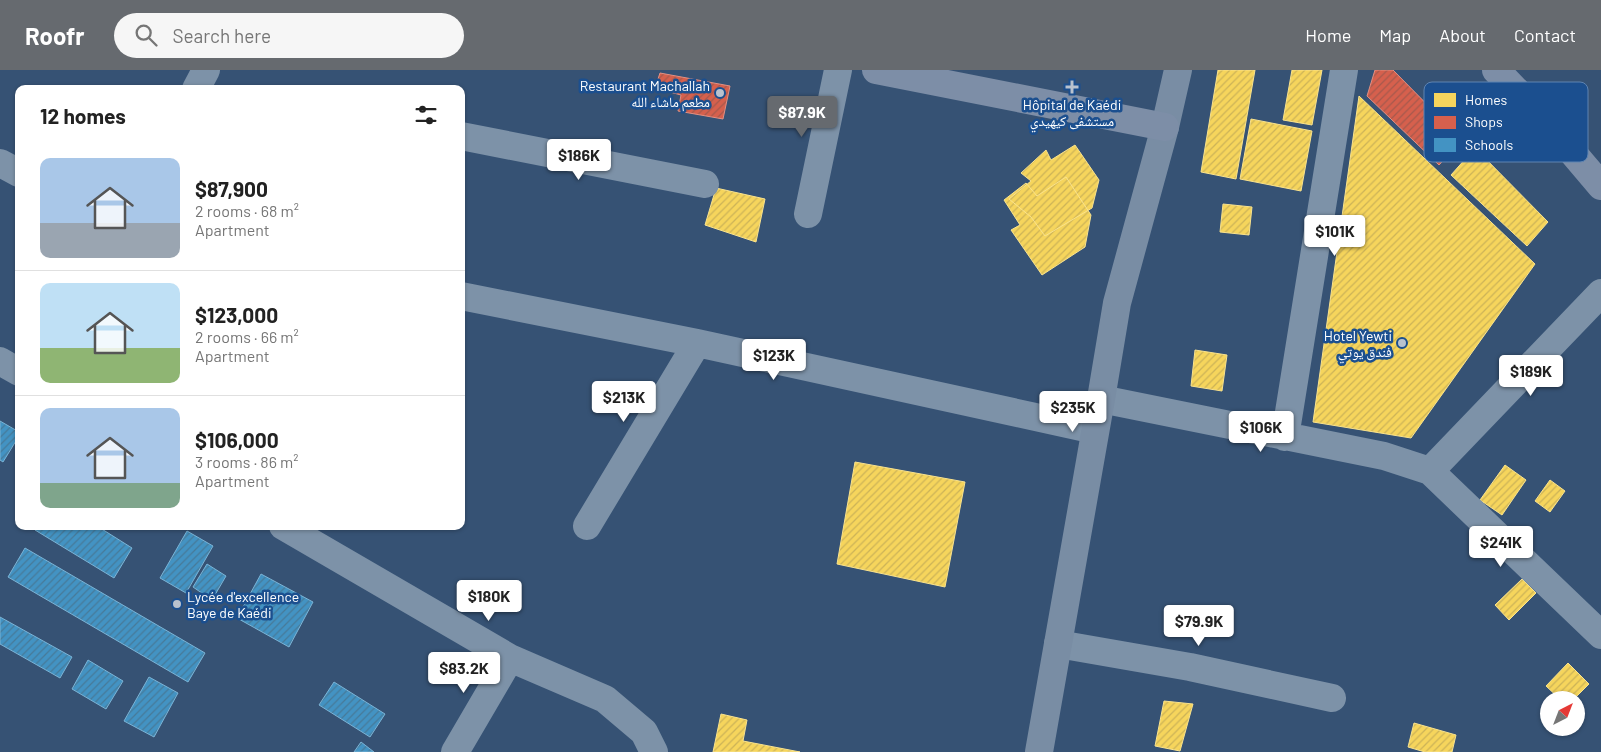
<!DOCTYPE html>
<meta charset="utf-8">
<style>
body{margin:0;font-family:Barlow,"Noto Naskh Arabic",sans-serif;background:#f6f6f6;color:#222;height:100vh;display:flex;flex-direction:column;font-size:19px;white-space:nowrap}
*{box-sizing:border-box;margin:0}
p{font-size:16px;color:#767676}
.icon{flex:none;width:28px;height:28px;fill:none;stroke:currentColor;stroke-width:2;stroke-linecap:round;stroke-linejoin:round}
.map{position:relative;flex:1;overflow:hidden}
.side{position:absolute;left:15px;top:15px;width:450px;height:445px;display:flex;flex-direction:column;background:#fff;border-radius:10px;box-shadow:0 1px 4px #0004}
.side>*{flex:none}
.needle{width:32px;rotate:42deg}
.buttons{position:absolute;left:1540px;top:621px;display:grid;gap:10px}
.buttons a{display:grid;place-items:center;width:45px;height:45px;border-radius:50%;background:#fff;box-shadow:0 1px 4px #0004;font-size:25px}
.price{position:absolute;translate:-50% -42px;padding:0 11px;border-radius:5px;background:#fff;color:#222;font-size:16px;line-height:32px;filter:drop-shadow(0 1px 2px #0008)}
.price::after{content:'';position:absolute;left:50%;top:30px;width:15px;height:11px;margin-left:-8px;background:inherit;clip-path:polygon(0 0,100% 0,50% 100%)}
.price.active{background:#666a6f;color:#fff}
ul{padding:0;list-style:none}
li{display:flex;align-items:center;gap:15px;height:125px;padding:0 25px}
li+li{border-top:1px solid #e0e0e0}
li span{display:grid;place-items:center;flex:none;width:140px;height:100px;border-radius:10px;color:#555}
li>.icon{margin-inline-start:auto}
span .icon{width:60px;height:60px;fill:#fffc;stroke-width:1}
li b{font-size:21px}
h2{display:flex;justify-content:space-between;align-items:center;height:60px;padding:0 25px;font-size:21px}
header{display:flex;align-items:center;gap:30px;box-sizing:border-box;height:70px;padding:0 25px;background:#666a6f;color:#fff}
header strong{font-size:24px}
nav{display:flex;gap:28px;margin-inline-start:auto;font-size:18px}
.search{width:350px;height:45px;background:#f6f6f6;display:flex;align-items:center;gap:12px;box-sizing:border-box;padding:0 18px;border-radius:28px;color:#767676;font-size:19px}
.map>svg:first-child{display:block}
</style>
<header>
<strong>Roofr</strong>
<div class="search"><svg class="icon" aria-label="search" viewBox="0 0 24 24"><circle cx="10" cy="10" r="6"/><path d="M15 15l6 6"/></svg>Search here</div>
<nav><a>Home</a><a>Map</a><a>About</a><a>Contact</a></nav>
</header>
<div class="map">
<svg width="1601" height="682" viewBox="0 0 1601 682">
<defs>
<pattern id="homes-hatch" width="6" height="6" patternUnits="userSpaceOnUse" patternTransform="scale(1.25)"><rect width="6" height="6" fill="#f6d55c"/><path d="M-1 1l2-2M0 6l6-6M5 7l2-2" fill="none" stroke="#ccb358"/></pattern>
<pattern id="shops-hatch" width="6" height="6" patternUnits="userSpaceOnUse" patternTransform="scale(1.25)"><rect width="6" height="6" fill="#d6604d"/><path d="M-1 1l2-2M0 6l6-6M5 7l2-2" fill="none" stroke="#a6594d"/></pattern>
<pattern id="schools-hatch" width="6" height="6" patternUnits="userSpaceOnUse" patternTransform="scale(1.25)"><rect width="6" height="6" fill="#4393c3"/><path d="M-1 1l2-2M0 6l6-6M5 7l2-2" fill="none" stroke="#467a99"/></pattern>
</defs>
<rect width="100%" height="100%" fill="#365274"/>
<path fill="url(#homes-hatch)" stroke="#f9e28d" d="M1218,0H1255L1236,109L1201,102Z
M1292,0H1322L1312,55L1283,50Z
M1359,26L1535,194L1411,368L1313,352Z
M1251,49L1312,61L1301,121L1240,109Z
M1075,75L1099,110L1092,138L1045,166L1031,147L1009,129L1031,111L1021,103L1046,80L1051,90Z
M1475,78L1548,152L1527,176L1451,105Z
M1066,107L1091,145L1085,177L1042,205L1011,160L1020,155L1004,130L1026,113L1037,126Z
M716,118L765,129L756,172L705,155Z
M1223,134L1252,137L1249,165L1220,162Z
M1195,280L1227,285L1222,321L1191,316Z
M855,392L965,412L945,517L837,494Z
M1505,395L1526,410L1502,445L1480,430Z
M1550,410L1565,421L1550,442L1535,431Z
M1522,509L1536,523L1509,550L1495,535Z
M1568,593L1589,614L1573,630H1561L1546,616Z
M1164,631L1193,634L1180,681L1155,676Z
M721,644L747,650L743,671L800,682H713Z
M1414,653L1456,665L1452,682H1425L1408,677Z"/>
<path fill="url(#shops-hatch)" stroke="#e29082" d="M1375,0H1393L1462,70L1439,95L1367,26Z
M660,3L730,16L723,49L678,41L681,25L655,18Z"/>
<path fill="url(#schools-hatch)" stroke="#7bb3d5" d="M0,351L19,362V366L3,392L0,390Z
M37,456H97L132,478L114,508L35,460Z
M187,461L213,476L186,523L160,508Z
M25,478L205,583L188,612L8,507Z
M207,494L226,506L212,530L193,517Z
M261,504L313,532L289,577L237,548Z
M0,547L72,587L60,608L0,574Z
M88,590L123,611L106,639L72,619Z
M149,607L178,623L154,667L124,651Z
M334,612L385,644L370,667L319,635Z
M361,672L374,682H354Z"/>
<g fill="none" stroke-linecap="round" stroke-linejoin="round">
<path stroke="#7d92a8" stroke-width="28" d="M196,19L206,0
M461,66L705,114
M0,93L19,103
M808,144L838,0
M461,226L697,273L1095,360
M0,291L19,302
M1101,329L1384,386L1430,401L1601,565
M1285,367L1344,0
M1430,401L1601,223
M283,456L510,588L605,629L644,662L654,682
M587,456L697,273
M1058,574L1190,597L1332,628
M455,682L510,588"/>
<path stroke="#798da4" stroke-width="28" d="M1039,682L1101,329L1117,233L1165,57L1178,0"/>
<path stroke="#7d8ea7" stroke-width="28" d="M876,0L1165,57
M1496,0L1551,57L1601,116"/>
</g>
<g fill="#b9c2ce" stroke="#1b4f8f" stroke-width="2">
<path d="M1069.5 9.5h5v5h5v5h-5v5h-5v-5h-5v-5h5z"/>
<circle cx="720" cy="23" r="5"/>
<circle cx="1402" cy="273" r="5"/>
<circle cx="177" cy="534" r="5"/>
</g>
<g text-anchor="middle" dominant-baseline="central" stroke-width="5" stroke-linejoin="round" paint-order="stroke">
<g font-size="14" fill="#fff" stroke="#1b4f8f" text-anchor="end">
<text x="710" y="15">Restaurant Machallah<tspan x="710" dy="16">مطعم ماشاء الله</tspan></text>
<text x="1072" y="34" text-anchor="middle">Hôpital de Kaédi<tspan x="1072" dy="16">مستشفى كيهيدي</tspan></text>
<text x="1392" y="265">Hotel Yewti<tspan x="1392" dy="16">فندق يوتي</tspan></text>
<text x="187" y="526" text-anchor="start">Lycée d'excellence<tspan x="187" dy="16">Baye de Kaédi</tspan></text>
</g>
</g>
<rect x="1424" y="12" width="164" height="80" rx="8" fill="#1b4f8f" stroke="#5f84b1" stroke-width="1"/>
<rect x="1434" y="23" width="22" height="14" fill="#f6d55c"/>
<rect x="1434" y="46" width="22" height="13" fill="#d6604d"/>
<rect x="1434" y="68" width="22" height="14" fill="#4393c3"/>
<g font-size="14" fill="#fff">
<text x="1465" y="35">Homes</text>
<text x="1465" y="57">Shops</text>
<text x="1465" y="80">Schools</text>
</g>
</svg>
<div class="buttons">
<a><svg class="needle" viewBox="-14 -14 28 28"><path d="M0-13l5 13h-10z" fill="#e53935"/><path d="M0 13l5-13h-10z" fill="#767676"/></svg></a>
</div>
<b class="price active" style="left:802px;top:68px">$87.9K</b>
<b class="price" style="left:579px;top:111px">$186K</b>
<b class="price" style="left:1335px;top:187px">$101K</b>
<b class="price" style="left:774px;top:311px">$123K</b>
<b class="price" style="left:1531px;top:327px">$189K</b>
<b class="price" style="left:624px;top:353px">$213K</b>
<b class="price" style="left:1073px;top:363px">$235K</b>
<b class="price" style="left:1261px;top:383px">$106K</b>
<b class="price" style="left:1501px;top:498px">$241K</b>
<b class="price" style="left:489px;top:552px">$180K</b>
<b class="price" style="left:1199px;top:577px">$79.9K</b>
<b class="price" style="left:464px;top:624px">$83.2K</b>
<section class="side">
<h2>12 homes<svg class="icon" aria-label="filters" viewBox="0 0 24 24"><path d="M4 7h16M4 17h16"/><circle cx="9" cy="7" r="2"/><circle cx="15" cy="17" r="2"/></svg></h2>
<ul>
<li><span style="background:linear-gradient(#a9c7e8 65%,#9aa5b1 0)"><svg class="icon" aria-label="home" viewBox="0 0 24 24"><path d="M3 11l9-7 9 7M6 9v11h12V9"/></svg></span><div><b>$87,900</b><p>2 rooms · 68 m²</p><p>Apartment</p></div></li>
<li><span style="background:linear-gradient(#bfe0f5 65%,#8fb573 0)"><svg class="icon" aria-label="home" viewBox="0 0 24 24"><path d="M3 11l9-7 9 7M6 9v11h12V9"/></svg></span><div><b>$123,000</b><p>2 rooms · 66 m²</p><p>Apartment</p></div></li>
<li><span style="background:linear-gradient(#a9c7e8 75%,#7fa58c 0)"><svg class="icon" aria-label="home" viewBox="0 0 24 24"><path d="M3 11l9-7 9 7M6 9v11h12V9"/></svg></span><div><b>$106,000</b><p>3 rooms · 86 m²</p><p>Apartment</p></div></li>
</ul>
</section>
</div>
